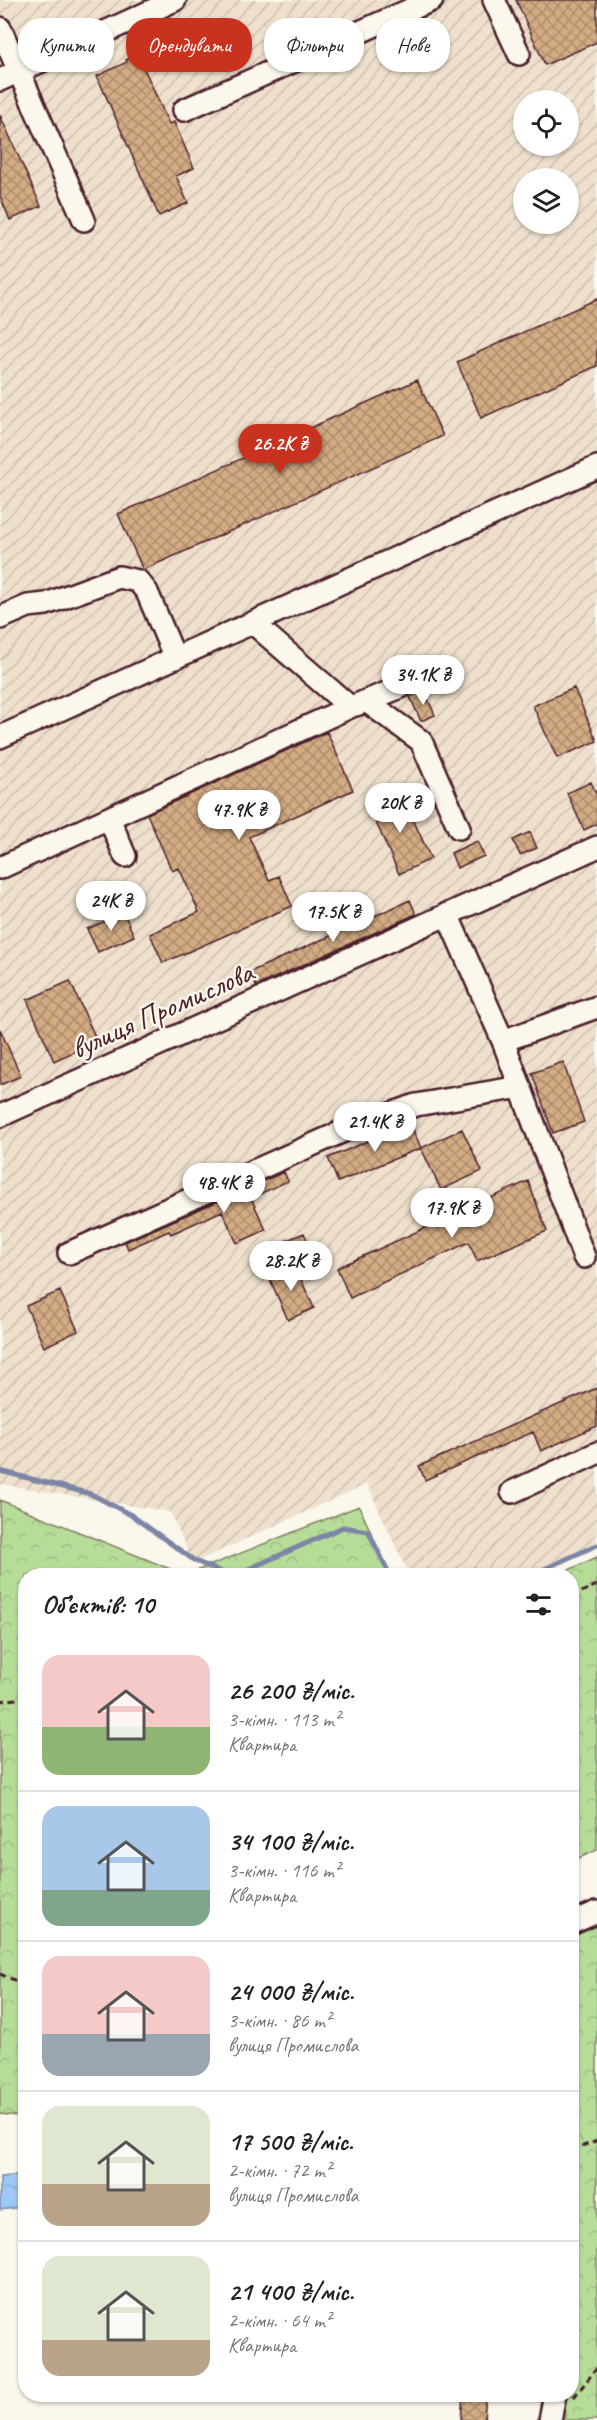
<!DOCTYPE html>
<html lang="uk">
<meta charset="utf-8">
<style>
body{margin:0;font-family:Caveat,sans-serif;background:#f6f6f6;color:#202124;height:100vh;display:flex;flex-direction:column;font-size:22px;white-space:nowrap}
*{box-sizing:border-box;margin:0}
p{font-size:20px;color:#757577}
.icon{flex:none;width:33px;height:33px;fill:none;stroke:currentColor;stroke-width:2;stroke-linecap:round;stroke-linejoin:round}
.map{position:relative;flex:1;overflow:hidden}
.drawer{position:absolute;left:18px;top:1568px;width:561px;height:834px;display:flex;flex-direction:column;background:#fff;border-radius:24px;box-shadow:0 2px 4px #0004}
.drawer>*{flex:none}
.hud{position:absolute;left:18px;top:18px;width:561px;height:54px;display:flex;gap:12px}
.fabs{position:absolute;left:513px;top:90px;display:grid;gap:12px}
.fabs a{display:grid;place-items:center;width:66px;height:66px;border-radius:50%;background:#fff;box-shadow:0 2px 4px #0004;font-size:30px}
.price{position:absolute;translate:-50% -51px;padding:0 14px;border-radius:21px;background:#fff;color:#222;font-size:20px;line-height:39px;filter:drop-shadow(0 2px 3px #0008)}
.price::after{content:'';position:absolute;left:50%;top:36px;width:18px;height:14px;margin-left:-9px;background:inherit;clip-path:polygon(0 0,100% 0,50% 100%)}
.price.selected{background:#c8321e;color:#fff}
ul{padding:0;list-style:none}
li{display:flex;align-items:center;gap:18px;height:150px;padding:0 24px}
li+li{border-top:2px solid #e0e0e0}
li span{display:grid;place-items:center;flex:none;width:168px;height:120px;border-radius:18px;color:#555}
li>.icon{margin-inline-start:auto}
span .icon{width:72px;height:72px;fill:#fffc;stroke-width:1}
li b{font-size:26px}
h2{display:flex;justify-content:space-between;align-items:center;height:72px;padding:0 24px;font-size:26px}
.pill{padding:0 21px;border-radius:24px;background:#fff;box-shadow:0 2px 4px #0004;font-size:21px;line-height:54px}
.pill.selected{background:#c8321e;color:#fff}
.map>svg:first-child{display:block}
</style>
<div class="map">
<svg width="597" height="2420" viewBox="0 0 597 2420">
<defs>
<pattern id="industrial-furrows" width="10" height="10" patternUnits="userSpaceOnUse" patternTransform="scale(1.5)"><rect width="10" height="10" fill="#efe0cd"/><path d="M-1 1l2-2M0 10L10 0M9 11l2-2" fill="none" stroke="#cec0b0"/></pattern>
<pattern id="forest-crowns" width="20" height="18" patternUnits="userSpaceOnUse" patternTransform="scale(1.5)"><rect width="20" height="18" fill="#b5dd98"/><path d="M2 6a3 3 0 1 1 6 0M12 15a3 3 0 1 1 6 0" fill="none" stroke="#9dbd83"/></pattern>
<pattern id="water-ripples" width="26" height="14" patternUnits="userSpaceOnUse" patternTransform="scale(1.5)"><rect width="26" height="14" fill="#9dc9f7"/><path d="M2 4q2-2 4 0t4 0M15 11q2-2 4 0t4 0" fill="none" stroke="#89acd4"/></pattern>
<pattern id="building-cross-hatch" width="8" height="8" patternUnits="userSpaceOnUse" patternTransform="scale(1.5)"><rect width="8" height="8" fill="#d3ac84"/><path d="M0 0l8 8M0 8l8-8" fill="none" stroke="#ad8b6c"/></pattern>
</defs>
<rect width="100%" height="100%" fill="#fbf7ec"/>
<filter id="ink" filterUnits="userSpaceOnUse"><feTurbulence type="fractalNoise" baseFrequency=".0167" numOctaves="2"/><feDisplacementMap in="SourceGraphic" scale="12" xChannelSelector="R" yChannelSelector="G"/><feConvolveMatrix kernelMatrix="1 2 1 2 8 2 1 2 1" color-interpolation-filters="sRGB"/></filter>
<g filter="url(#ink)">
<path fill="url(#industrial-furrows)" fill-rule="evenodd" d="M0,0H597V1542L525,1575H409L367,1484L193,1563L170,1512L0,1484ZM524,100H568V146H524ZM524,178H568V224H524Z"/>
<path fill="url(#forest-crowns)" stroke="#807e62" stroke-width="1.5" d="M0,1500L185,1575H26L25,2117L0,2114Z
M359,1506L390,1575H186Z
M597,1557V1850L572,1861V1575H558Z
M597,1926V2420H565V2394H572V1937Z"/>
<path fill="url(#water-ripples)" stroke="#7c85a5" stroke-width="1.5" d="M23,2175L25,2177V2205L15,2208L0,2210V2177Z"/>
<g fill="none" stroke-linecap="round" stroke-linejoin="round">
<path stroke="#7c85a5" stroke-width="5" d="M0,1471L91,1494L131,1515L195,1561L229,1575
M235,1575L343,1527L368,1531L390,1575
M531,1575L597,1545"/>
</g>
<path fill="url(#building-cross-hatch)" stroke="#4a1f2b" stroke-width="1.5" d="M516,0H597V42L545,65Z
M138,55L169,124L174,122L194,168L176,176L188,203L159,216L97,76L127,62L126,60Z
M0,115L41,206L10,220L0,196Z
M597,299V366L481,418L457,362Z
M417,380L443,436L143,570L118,514Z
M574,688L597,741L557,758L533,706Z
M424,690L435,715L421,721L410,697Z
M327,732L353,790L249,837L269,880L279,876L292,906L163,963L150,934L199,912L179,868L172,871L147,814Z
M591,782L597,796V824L584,830L567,793Z
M402,795L431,859L399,874L370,809Z
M530,832L537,848L520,855L513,840Z
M477,841L484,856L457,868L451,853Z
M410,900L416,914L256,986L250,972Z
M124,913L134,936L98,952L87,929Z
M70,981L97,1041L54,1061L27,1000Z
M0,1029L21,1076L0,1085Z
M563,1062L584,1122L553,1133L532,1073Z
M410,1123L421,1148L338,1182L328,1158Z
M462,1129L482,1171L441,1190L421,1148Z
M284,1172L288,1181L251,1198L266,1230L237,1243L222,1211L171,1234L169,1231L128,1249L125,1242Z
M528,1181L547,1231L477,1261L469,1242L350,1298L337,1268Z
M304,1233L313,1253L282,1267L273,1246Z
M294,1264L314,1308L288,1320L268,1275Z
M60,1291L78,1331L44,1347L26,1306Z
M597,1388V1426L541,1451L533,1432L425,1480L419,1466Z
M463,2394H486L484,2420H461Z"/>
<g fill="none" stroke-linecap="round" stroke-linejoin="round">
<g stroke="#4a1f2b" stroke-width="26">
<path id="minor" d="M494,0L519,54
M0,28L84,220
M0,80L175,0
M184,110L432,0
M0,618L28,606L46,604L119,577L138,581L147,592L175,658
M366,701L421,741L459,828
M356,705L401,687
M0,737L597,467
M109,818L125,856
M0,868L350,707L253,623
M447,914L503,1041L584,1257
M503,1041L597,1007
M0,1116L597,847
M69,1253L348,1129L416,1105L520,1087
M512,1492L597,1453
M572,1923L597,1912
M550,2420L555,2394"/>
</g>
<path stroke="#4a1f2b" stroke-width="3" stroke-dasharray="6 4.5" stroke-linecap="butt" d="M572,1596L597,1585
M0,1701L26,1698
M0,1974L26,1985
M572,2150L597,2141
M574,2397L597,2368"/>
<use href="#minor" stroke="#fbf7ec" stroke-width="21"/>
</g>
</g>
<g text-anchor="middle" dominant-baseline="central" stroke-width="5" stroke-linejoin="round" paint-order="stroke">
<g font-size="30" fill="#4a1f2b" stroke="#fbf7ec">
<text transform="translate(162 1010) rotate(-24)">вулиця Промислова</text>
</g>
</g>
</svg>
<div class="fabs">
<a><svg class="icon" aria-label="locate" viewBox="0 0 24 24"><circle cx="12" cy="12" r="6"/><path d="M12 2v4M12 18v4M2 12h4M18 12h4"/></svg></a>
<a><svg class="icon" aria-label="layers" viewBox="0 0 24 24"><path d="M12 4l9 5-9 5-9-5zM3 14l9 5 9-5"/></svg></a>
</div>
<b class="price selected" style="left:280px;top:475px">26.2K ₴</b>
<b class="price" style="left:423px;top:706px">34.1K ₴</b>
<b class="price" style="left:400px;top:834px">20K ₴</b>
<b class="price" style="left:239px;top:841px">47.9K ₴</b>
<b class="price" style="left:111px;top:932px">24K ₴</b>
<b class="price" style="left:333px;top:943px">17.5K ₴</b>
<b class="price" style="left:375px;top:1153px">21.4K ₴</b>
<b class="price" style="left:224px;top:1214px">48.4K ₴</b>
<b class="price" style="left:452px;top:1239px">17.9K ₴</b>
<b class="price" style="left:291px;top:1292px">28.2K ₴</b>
<div class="hud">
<a class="pill">Купити</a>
<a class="pill selected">Орендувати</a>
<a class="pill">Фільтри</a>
<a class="pill">Нове</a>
</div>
<section class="drawer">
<h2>Об’єктів: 10<svg class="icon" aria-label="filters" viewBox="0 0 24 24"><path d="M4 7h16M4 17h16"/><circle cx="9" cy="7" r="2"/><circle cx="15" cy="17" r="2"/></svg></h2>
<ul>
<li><span style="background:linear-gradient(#f6c9c9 60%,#8fb573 0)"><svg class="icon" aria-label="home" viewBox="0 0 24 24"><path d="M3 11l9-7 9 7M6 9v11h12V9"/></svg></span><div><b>26 200 ₴/міс.</b><p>3-кімн. · 113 m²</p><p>Квартира</p></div></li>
<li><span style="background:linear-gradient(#a9c7e8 70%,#7fa58c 0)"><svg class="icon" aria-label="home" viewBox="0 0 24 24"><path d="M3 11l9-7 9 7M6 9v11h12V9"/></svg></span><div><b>34 100 ₴/міс.</b><p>3-кімн. · 116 m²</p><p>Квартира</p></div></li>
<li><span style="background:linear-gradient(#f6c9c9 65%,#9aa5b1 0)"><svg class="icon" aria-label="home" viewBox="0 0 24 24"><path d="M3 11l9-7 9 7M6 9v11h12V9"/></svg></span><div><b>24 000 ₴/міс.</b><p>3-кімн. · 86 m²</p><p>вулиця Промислова</p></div></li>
<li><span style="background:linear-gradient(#dfe7d0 65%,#b9a48a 0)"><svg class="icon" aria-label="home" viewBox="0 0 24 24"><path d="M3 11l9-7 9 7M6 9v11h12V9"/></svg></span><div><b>17 500 ₴/міс.</b><p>2-кімн. · 72 m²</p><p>вулиця Промислова</p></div></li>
<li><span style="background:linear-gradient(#dfe7d0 70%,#b9a48a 0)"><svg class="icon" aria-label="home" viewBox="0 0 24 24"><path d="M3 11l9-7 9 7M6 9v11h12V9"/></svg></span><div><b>21 400 ₴/міс.</b><p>2-кімн. · 64 m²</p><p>Квартира</p></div></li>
</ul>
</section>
</div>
